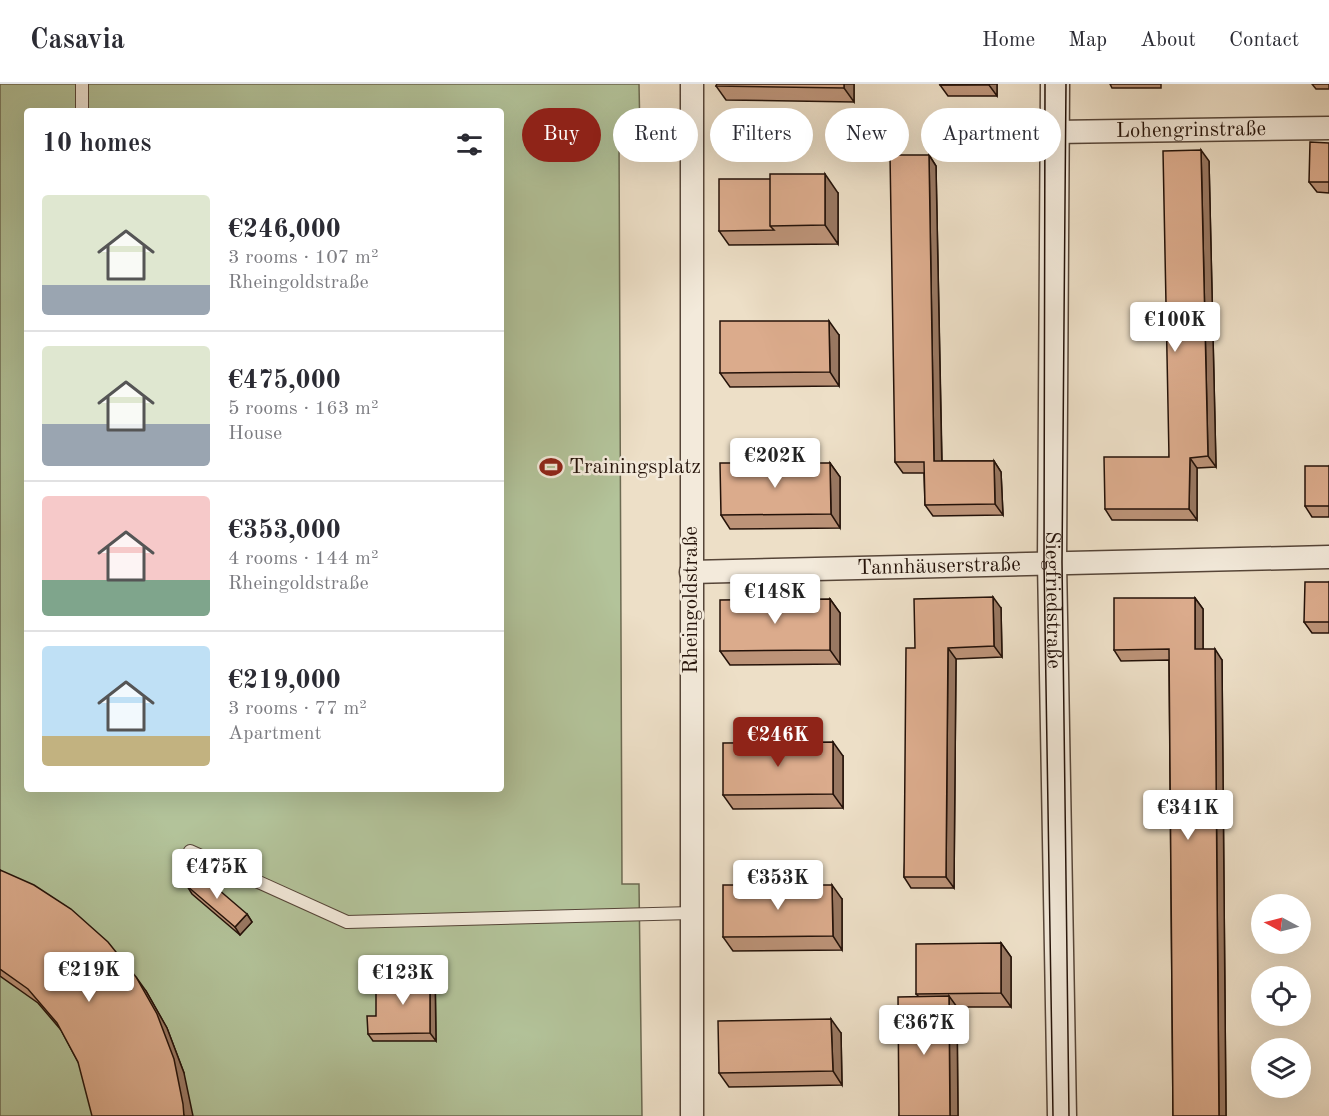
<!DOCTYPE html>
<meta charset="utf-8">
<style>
body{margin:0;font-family:"Old Standard TT",serif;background:#f7f7f7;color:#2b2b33;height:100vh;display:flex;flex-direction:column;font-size:22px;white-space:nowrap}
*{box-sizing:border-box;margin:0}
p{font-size:20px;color:#7c7c81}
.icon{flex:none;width:33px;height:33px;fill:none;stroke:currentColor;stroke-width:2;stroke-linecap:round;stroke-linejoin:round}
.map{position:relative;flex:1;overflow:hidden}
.side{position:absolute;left:24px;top:24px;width:480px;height:684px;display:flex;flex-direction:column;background:#fff;border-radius:6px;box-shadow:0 6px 24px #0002}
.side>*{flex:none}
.hud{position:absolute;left:522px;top:24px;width:570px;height:54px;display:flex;gap:12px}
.needle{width:39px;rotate:277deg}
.tools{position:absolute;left:1251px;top:810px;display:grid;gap:12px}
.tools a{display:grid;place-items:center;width:60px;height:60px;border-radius:50%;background:#fff;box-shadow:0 6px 24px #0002;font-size:30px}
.price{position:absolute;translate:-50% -51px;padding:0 14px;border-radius:6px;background:#fff;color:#222;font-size:20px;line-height:39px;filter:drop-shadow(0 2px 3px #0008)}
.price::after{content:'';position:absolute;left:50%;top:36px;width:18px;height:14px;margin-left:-9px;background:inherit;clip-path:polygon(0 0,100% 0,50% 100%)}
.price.current{background:#8f2418;color:#fff}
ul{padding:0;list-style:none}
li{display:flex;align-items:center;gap:18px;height:150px;padding:0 18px}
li+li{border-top:2px solid #e1e1e2}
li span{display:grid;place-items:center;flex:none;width:168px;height:120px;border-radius:6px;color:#555}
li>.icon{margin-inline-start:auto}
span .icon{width:72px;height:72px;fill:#fffc;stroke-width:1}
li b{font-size:26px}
h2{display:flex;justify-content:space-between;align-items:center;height:72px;padding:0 18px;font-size:26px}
.chip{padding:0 21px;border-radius:27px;background:#fff;box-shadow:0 6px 24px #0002;font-size:21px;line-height:54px}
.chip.current{background:#8f2418;color:#fff}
header{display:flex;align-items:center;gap:36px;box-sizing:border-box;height:84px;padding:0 30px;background:#fff;border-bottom:2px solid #e1e1e2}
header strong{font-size:28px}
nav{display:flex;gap:33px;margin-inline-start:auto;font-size:21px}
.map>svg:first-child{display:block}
</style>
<header>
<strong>Casavia</strong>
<nav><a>Home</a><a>Map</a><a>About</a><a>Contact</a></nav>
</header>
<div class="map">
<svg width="1329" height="1032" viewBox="0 0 1329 1032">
<rect width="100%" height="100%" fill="#eddfc7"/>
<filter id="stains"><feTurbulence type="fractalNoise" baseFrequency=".00333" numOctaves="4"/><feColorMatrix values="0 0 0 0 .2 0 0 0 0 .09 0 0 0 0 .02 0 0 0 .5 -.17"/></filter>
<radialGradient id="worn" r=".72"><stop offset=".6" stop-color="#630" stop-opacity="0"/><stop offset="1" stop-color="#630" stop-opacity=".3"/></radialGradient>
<path fill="#b3c39a" stroke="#6c6a52" stroke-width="1.5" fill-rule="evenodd" d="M0,0H639L640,50L619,51L622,800H639L642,1032H0ZM27,27H501V705H27Z"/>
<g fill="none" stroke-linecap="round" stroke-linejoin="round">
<g stroke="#564538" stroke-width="14">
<path id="service" d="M82,27V0
M190,767L347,838L692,829"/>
</g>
<g stroke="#564538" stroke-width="25">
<g id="minor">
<path d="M692,0V1032"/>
<path id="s1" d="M1055,48L1329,44"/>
<path id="s2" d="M691,488L1329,473"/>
</g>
</g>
<g stroke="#564538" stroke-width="31">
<g id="tertiary">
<path id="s3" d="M1055,0L1052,478L1062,1032"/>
</g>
</g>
<use href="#service" stroke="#f3eadb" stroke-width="12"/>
<use href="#minor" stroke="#f3eadb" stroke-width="22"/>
<use href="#tertiary" stroke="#f3eadb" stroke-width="28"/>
<path stroke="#241209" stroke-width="1.5" d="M1045,0L1044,479L1053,1032
M1066,0L1062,478L1069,1032"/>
</g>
<path fill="#bc9378" stroke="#241209" stroke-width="1.5" d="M717,0H854V18L726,16L716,2Z
M997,0V12H948L940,1Z
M1110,0H1161V4H1112Z
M1312,0H1329V5H1316Z
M1329,59V109L1317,108L1309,98Z
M929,71L936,82L942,377H994L1001,388L1003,431L933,432L925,421L924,389H903L895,378Z
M1209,77L1216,383L1197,384V436H1112L1105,425L1169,373Z
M838,109V160L729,161L719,147Z
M839,251V302L730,303L720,289Z
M830,379L840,393V444L730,445L721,431Z
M1329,382V433H1312L1305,422Z
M1329,498V549H1312L1304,538Z
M1195,514L1203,525V565L1222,576L1226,1032H1173L1169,576L1121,577L1114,566Z
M830,515L840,529V580L730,581L720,567Z
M1001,524L1002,573L956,575L954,804H911L904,793L915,564Z
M843,672V724L733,725L723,711Z
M0,786L146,907L167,944L184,989L78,978L61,946L38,919L0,892Z
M187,802L247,830L252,838L240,851L192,810Z
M842,815V866L733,867L723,853Z
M1001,859L1011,873V923H957L958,1032H899L919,913L916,910Z
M435,884L436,957H373L368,950L376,932Z
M841,949L842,1001L729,1003L719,989Z"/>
<path fill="#997862" stroke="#241209" stroke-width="1.5" d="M844,0H854V18L844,4Z
M989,0H997V12L989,1Z
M1201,66L1209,77L1216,383L1208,372Z
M929,71L936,82L942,388L934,377Z
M825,90L838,109V160L825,141Z
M829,237L839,251V302L830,288Z
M1190,374L1197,384V436L1189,425Z
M994,377L1001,388L1003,431L995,420Z
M830,379L840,393V444L831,430Z
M993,513L1001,524L1002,573L994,562Z
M1195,514L1203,525V576L1195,565Z
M830,515L840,529V580L830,566Z
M948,564L956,575L954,804L946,793Z
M1215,565L1222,576L1226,1032H1219Z
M833,658L843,672V724L833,710Z
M832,801L842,815V866L833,852Z
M247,830L252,838L240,851L235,843Z
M1001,859L1011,873V923L1001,909Z
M430,877L435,884L436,957L430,949Z
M136,893L146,907L167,944L184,989L193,1032H184Z
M949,912L957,923L958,1032H950Z
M831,935L841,949L842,1001L833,987Z"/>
<path fill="#dbab8c" stroke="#241209" stroke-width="1.5" d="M717,0H844V4L716,2Z
M940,0H989V1H940Z
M1310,58L1329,59V98H1309Z
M1201,66L1208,372L1190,374L1189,425H1105L1104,373H1169L1163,67Z
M890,71H929L934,377H994L995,420L925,421L924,378H895Z
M770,90H825V141L770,142Z
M719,95H770V142L774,146L719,147Z
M720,237H829L830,288L720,289Z
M720,379H830L831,430L721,431Z
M1305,382H1329V422H1305Z
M1305,498H1329V538H1304Z
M993,513L994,562L948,564L946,793H904L906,564H915L914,515Z
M1114,514H1195V565H1215L1219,1032H1173L1169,565L1114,566Z
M830,515V566L720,567V516Z
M833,658V710L723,711V659Z
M0,786L34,801L71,825L108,858L136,893L157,930L174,975L183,1020L184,1032H92L78,978L57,939L28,905L0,885Z
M198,788L247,830L235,843L187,802Z
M723,801H832L833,852L723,853Z
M1001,859V909L916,910V860Z
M416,877H430V949L368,950L367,932H376V899H417Z
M949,912L950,1032H899L898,913Z
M831,935L833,987L719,989L718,937Z"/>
<defs>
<g id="stadium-bare" transform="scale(1.8)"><path d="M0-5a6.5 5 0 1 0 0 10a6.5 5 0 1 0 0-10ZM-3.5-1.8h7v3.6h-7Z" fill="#8f2418" stroke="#f3eadb" stroke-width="2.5" paint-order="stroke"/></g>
</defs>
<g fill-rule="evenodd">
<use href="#stadium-bare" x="551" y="383"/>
</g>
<g text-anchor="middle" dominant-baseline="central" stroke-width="5" stroke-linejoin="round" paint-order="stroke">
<g font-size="21" fill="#241209" stroke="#f3eadb">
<text stroke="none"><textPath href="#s1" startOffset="136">Lohengrinstraße</textPath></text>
<text stroke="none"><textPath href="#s2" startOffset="248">Tannhäuserstraße</textPath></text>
<text transform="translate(691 516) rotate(-90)">Rheingoldstraße</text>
<text stroke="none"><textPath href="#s3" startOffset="516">Siegfriedstraße</textPath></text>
</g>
<g font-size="21" fill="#241209" stroke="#f3eadb" text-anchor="start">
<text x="569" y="383">Trainingsplatz</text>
</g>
</g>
<rect width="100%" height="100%" filter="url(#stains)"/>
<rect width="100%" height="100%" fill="url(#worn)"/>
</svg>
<div class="tools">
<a><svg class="needle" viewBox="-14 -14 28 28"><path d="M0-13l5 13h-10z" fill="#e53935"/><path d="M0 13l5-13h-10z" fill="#7c7c81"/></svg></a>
<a><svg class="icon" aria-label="locate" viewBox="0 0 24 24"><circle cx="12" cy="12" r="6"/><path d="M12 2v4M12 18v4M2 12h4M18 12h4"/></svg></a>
<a><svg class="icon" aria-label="layers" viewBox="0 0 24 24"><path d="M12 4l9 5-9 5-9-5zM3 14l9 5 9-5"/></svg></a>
</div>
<b class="price" style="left:1175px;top:269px">€100K</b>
<b class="price" style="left:775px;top:405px">€202K</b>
<b class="price" style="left:775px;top:541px">€148K</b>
<b class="price current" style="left:778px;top:684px">€246K</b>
<b class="price" style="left:1188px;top:757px">€341K</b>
<b class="price" style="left:217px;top:816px">€475K</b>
<b class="price" style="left:778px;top:827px">€353K</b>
<b class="price" style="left:89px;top:919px">€219K</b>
<b class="price" style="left:403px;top:922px">€123K</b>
<b class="price" style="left:924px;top:972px">€367K</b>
<div class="hud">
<a class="chip current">Buy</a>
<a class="chip">Rent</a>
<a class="chip">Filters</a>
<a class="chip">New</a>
<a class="chip">Apartment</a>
</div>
<section class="side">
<h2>10 homes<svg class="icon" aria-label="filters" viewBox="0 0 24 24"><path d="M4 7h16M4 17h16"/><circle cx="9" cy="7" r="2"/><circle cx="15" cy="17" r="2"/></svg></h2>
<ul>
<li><span style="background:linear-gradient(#dfe7d0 75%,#9aa5b1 0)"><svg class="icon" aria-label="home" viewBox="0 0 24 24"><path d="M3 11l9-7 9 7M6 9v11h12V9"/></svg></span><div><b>€246,000</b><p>3 rooms · 107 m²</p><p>Rheingoldstraße</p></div></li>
<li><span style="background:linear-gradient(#dfe7d0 65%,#9aa5b1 0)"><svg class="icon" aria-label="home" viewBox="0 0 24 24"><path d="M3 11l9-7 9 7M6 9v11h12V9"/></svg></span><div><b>€475,000</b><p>5 rooms · 163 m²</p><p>House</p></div></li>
<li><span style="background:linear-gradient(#f6c9c9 70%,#7fa58c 0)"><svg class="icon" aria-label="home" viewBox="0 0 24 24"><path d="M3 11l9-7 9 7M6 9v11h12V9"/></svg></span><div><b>€353,000</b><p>4 rooms · 144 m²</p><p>Rheingoldstraße</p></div></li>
<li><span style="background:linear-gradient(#bfe0f5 75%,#c2b280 0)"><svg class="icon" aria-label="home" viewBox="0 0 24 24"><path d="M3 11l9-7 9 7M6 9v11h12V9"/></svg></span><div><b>€219,000</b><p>3 rooms · 77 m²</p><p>Apartment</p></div></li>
</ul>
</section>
</div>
